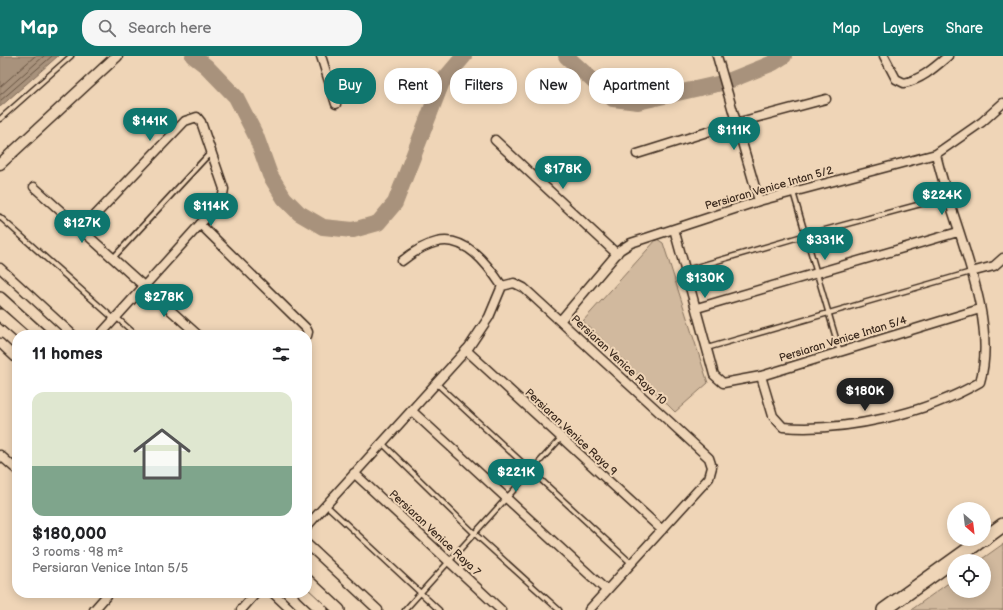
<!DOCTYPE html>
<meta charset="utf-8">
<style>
body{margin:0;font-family:"Balsamiq Sans",sans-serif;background:#f6f6f6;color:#202124;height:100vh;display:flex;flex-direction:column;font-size:15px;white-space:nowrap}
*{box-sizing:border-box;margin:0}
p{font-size:13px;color:#757577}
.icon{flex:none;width:22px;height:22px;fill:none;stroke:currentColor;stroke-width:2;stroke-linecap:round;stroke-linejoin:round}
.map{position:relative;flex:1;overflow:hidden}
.sheet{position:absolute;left:12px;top:274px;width:300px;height:268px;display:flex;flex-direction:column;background:#fff;border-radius:16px;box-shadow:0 2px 10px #0003}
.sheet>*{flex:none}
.guide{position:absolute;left:324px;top:12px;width:380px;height:36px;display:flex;gap:8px}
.needle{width:26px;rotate:152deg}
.fabs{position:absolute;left:947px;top:446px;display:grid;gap:8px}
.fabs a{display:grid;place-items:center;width:44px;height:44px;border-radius:50%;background:#fff;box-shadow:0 2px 10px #0003;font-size:20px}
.price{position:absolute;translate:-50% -34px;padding:0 9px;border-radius:14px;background:#0f766e;color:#fff;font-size:13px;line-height:26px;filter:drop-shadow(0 1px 2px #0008)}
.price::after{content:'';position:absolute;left:50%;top:24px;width:12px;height:9px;margin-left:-6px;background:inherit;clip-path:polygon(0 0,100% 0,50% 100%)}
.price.active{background:#222;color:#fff}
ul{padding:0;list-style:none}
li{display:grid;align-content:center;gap:8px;height:212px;padding:0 20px}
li+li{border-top:1px solid #e0e0e0}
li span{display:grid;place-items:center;height:124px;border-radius:12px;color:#555}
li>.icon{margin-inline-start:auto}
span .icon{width:72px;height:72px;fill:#fffc;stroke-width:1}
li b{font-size:17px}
h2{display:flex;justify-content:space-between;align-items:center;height:48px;padding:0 20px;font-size:17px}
.chip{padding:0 14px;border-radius:16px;background:#fff;box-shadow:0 2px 10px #0003;font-size:14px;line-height:36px}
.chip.active{background:#0f766e;color:#fff}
header{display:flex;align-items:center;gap:24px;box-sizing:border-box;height:56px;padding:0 20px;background:#0f766e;color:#fff}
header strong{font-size:19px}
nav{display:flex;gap:22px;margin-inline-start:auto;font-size:14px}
.search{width:280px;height:36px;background:#f6f6f6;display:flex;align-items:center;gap:10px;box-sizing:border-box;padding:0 14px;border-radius:16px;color:#757577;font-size:15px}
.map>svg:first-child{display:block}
</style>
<header>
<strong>Map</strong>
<div class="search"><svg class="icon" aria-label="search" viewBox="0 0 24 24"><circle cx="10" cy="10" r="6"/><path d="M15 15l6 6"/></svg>Search here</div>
<nav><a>Map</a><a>Layers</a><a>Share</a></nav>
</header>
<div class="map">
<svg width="1003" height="554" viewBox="0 0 1003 554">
<rect width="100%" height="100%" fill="#efd5b7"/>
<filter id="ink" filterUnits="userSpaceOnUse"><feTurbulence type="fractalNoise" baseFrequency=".025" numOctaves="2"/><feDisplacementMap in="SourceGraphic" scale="8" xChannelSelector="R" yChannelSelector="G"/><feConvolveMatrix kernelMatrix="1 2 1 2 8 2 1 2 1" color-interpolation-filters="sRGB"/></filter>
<g filter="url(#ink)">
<path fill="#d1b99e" stroke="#86725e" d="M657,183L663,187L708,327L675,356L583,265Z
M1003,488V554H911L954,523V535H984V505H979Z"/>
<path fill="#a8927b" stroke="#7c6856" d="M0,0H58L0,51Z"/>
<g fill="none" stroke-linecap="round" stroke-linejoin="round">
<path stroke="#675443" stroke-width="1" d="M0,31L35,0
M0,39L44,0
M0,45L52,0"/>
<path stroke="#a8927b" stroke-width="16" d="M193,0L206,10L236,41L256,80L270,119L284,142L299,157L323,171L353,174L378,167L395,147L442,26L464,0
M566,0L613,43L638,46L726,26L773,7L784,0"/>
<g stroke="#3b2a1e" stroke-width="7">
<path id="service" d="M0,63L71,0
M793,136L840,296
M0,161L114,263
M113,202L211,96
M686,214L806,179L947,141
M116,261L136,279
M707,292L971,216
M436,327L631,507
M382,387L475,478L559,554
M326,449L439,554
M405,554L561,382"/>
</g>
<g stroke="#3b2a1e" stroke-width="11">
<path id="minor" d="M321,0L336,48
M717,0L759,145
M884,0L896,23L904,27C922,23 934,12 948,0
M495,84L617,198
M637,98L736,67L826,43
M34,131L198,279
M200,168L306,272L308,276L307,280
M674,173L714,319L723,327L761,320L980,253
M81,174L185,65L197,61L201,66L224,133L222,144L100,279
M402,205C412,197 424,189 437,186C466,179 488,209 502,230
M0,212L73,279
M971,216L994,210L1003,202
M502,230L514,227L524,232L709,402L712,411L709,422L589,554
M697,252L958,176
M560,265L620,194L631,187L759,145L936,98L982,66L1003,47
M0,287L17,303
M466,294L662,474
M761,320L773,360L783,371C844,376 926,358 980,326C1000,260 950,164 936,98
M412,355L606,534
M0,399L17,414
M354,417L501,554
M307,470L469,291L489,261L502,230
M307,488L378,554
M273,537L291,554
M94,554L109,537
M241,554L256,537"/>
</g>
<g stroke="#3b2a1e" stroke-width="13">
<path id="tertiary" d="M0,108L117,0"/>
</g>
<g stroke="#3b2a1e" stroke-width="14">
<path id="secondary" d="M0,242L41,279
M0,259L23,279
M307,524L339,554
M304,537L322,554"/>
</g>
<g stroke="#3b2a1e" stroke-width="16">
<path id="trunk" d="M984,483L1003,469
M884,554L983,483"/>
</g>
<use href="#service" stroke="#efd5b7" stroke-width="4"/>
<use href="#minor" stroke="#efd5b7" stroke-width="8"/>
<use href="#tertiary" stroke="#efd5b7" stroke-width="10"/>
<use href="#secondary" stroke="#efd5b7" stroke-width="11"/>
<use href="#trunk" stroke="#efd5b7" stroke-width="13"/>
</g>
</g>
<g text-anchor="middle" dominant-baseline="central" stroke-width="4" stroke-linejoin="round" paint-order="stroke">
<g font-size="11" fill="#3b2a1e" stroke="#efd5b7">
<text transform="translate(769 132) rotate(-16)">Persiaran Venice Intan 5/2</text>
<text transform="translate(843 283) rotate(-17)">Persiaran Venice Intan 5/4</text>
<text transform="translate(619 304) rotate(43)">Persiaran Venice Raya 10</text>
<text transform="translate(571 376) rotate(43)">Persiaran Venice Raya 9</text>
<text transform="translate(435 477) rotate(43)">Persiaran Venice Raya 7</text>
</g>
</g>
</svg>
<div class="fabs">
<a><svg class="needle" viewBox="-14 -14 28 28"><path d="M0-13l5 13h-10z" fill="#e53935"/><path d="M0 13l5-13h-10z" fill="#757577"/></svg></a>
<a><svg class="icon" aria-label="locate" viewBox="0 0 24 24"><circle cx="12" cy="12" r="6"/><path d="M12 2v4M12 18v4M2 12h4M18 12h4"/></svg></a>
</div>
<b class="price" style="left:150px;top:86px">$141K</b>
<b class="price" style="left:734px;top:95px">$111K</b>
<b class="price" style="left:563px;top:134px">$178K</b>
<b class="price" style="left:942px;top:160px">$224K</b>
<b class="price" style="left:211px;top:171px">$114K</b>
<b class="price" style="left:82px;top:188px">$127K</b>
<b class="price" style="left:825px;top:205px">$331K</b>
<b class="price" style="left:705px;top:243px">$130K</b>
<b class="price" style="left:164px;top:262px">$278K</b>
<b class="price active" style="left:865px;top:356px">$180K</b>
<b class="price" style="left:516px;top:437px">$221K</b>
<div class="guide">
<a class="chip active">Buy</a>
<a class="chip">Rent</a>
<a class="chip">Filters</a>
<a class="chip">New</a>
<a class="chip">Apartment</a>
</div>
<section class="sheet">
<h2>11 homes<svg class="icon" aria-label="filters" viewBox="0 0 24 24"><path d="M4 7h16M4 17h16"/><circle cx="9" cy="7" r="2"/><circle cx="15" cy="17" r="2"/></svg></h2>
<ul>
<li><span style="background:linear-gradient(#dfe7d0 60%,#7fa58c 0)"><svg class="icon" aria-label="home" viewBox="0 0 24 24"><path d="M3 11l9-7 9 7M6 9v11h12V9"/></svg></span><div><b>$180,000</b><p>3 rooms · 98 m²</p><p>Persiaran Venice Intan 5/5</p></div></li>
</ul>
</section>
</div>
